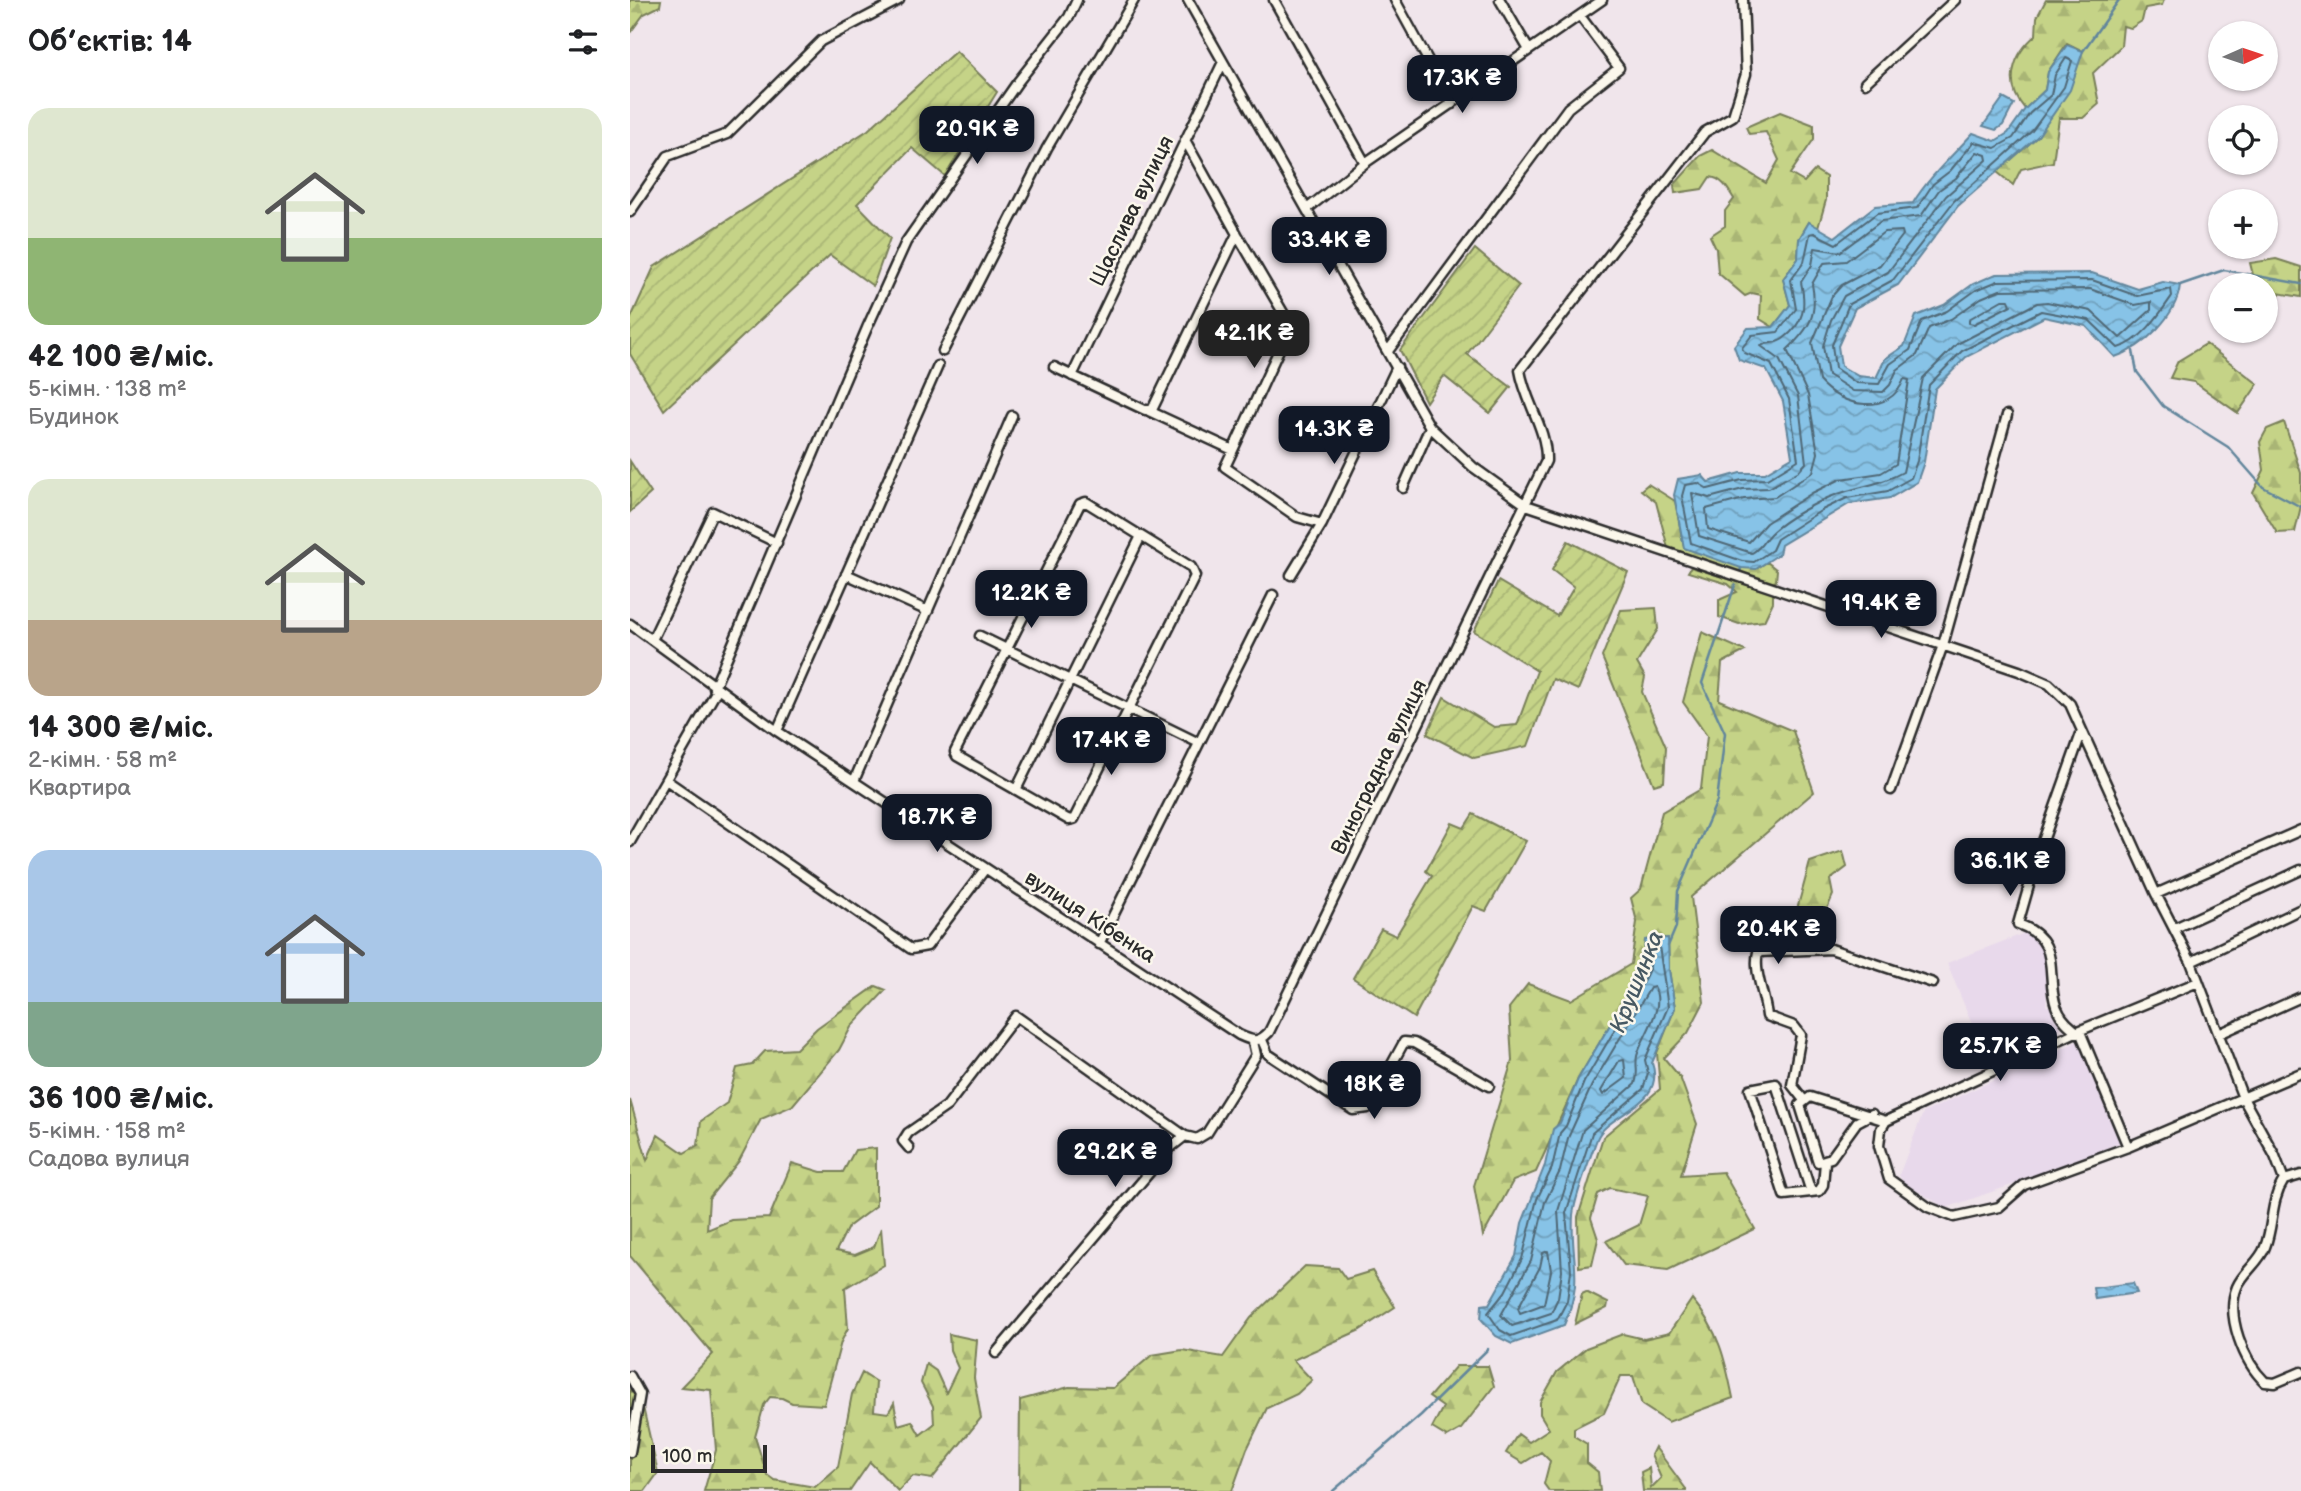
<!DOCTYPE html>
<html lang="uk">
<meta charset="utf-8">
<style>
body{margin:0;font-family:"Balsamiq Sans",sans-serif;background:#f6f6f6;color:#202124;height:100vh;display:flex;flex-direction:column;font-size:26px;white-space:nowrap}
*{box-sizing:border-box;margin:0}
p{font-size:23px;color:#757577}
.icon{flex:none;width:38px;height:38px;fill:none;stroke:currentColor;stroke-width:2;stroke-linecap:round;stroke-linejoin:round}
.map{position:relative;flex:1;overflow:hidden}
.side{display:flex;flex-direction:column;background:#fff;width:630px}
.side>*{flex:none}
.needle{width:46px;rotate:87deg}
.tools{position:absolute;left:1578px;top:21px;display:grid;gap:14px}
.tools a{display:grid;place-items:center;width:70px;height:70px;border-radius:50%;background:#fff;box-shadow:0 2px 5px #0004;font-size:35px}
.scale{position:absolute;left:21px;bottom:18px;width:116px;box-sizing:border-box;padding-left:7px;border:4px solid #2b2b2b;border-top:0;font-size:19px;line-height:24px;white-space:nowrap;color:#2b2b2b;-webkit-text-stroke:5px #fbf7ec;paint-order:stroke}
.price{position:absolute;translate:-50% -60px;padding:0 16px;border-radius:14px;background:#111827;color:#fff;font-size:23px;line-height:46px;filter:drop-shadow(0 2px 4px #0008)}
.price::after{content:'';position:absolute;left:50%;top:42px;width:21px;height:16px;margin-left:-10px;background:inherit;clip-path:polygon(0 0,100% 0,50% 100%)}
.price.active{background:#222;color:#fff}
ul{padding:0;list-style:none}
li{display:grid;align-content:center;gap:14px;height:371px;padding:0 28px}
li span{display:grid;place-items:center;height:217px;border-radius:21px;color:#555}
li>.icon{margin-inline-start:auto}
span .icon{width:126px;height:126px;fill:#fffc;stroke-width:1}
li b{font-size:30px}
h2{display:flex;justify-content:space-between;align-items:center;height:84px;padding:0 28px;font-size:30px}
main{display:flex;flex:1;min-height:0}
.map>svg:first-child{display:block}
</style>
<main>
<section class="side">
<h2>Об’єктів: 14<svg class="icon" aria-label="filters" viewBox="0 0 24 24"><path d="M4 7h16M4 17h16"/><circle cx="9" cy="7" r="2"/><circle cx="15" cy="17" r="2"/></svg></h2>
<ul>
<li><span style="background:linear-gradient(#dfe7d0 60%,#8fb573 0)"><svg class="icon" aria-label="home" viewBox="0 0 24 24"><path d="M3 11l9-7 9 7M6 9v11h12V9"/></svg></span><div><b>42 100 ₴/міс.</b><p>5-кімн. · 138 m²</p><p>Будинок</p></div></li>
<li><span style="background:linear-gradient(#dfe7d0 65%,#b9a48a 0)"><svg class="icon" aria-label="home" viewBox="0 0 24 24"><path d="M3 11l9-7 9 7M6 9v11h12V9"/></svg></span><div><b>14 300 ₴/міс.</b><p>2-кімн. · 58 m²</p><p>Квартира</p></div></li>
<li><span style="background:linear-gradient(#a9c7e8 70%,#7fa58c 0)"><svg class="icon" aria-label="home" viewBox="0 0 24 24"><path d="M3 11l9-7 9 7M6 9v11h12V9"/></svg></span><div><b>36 100 ₴/міс.</b><p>5-кімн. · 158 m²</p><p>Садова вулиця</p></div></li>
</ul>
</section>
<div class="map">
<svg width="1671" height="1491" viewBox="0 0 1671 1491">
<defs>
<pattern id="forest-firs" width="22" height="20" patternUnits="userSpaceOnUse" patternTransform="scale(1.75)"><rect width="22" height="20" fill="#c5d387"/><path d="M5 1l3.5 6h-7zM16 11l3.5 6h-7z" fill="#a9b575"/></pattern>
<pattern id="garden-furrows" width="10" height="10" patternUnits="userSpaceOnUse" patternTransform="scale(1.75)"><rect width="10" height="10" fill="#c5d387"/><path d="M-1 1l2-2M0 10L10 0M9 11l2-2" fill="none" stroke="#a9b575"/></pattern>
<pattern id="water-waves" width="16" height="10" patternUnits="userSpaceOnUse" patternTransform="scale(1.75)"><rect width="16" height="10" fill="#87c3e7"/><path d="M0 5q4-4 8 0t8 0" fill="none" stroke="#6f9fbb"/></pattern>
</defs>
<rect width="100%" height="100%" fill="#f0e5eb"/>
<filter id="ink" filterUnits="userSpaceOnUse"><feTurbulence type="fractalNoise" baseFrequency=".0143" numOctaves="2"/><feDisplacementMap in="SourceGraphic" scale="14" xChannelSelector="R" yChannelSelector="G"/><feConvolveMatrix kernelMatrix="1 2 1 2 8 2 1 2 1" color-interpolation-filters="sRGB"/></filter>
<g filter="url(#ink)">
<path fill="#e8d9eb" d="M1395,933L1401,934L1419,955L1416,1006H1419L1431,1028L1358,1063L1317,963Z
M1450,1040L1491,1142L1424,1170L1316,1208L1274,1183L1269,1175L1293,1113Z"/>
<path fill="url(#forest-firs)" stroke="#787f59" stroke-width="2" d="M0,0H31L30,6L14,14L0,33Z
M1416,0H1534L1532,5L1515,8L1512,21L1501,28L1493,26L1491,46L1463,73L1469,104L1453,118H1429L1423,162L1391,169L1383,185L1367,172L1408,136L1453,51L1437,43L1418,72L1415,90L1395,109C1373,84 1383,54 1406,35L1407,17Z
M1150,112L1184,125V139L1160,174L1174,182L1185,170L1196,177V200L1188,228L1179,222L1169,239L1168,259L1153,279L1160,305L1143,327L1130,319L1131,295L1122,293L1115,296L1088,273L1086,249L1080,236L1095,226V211L1104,199C1098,189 1092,178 1080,177L1072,189L1045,193L1044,185L1070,156L1082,150L1136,183L1149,160L1136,132L1119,134L1116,127Z
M1646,259L1671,267V297L1636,291V285L1625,283L1620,263Z
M1576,344L1628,384L1608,413L1564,382L1540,378L1548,361Z
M1654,422L1671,473V506L1665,532L1647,533L1623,493L1634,470L1630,442L1637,429Z
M1018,484L1045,501L1054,548L1126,569L1137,562L1147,570L1146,581L1142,584L1039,552L1026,502L1011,490Z
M1061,567L1143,593V602L1134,621L1109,624L1089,617V600L1107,592L1098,584L1058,572Z
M1026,608L1028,629L1007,663L1015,677L1012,692L1036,747L1034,782L1024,785L972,657L991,610Z
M1072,632L1115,651L1092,663L1089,700L1163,731L1184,792L1061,897L1074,1002L1058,1033L1034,1058L1050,1077L1067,1124L1051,1175L1093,1172L1125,1229L1038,1270L994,1265L976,1241L1009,1225L1018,1196L980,1188L968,1194L961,1218L968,1239L962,1265L949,1267L948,1217L973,1137L1030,1089L1027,1053L1045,1008L1039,970L1038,938L1015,940L1013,966L1007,979L948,1079L906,1172L883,1181L853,1236L844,1186L882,1061L879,1008L898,984L941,1000L1001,964L1007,922L1001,898L1011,889L1032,812L1071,789L1077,736L1053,702Z
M1213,851L1217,867L1200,880L1203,895L1181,946H1157L1180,862Z
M246,986L256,990L221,1027L209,1050L162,1106L131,1119L109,1161L79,1198L77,1230L101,1220L139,1218L162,1163L191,1172H213L225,1150L246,1148V1206L218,1227L206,1251L225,1255L244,1247L251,1228L254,1265L215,1288L218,1328L211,1342L194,1405L162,1403L152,1398L140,1397L134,1405L125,1437L137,1475L144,1480L185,1487L208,1467L222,1394L232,1373L246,1382L244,1411L258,1413L264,1403L268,1425L282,1421L290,1435L304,1424L303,1406L291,1383L296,1364L306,1371L316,1393L328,1368L320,1350L319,1334L347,1340L344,1378L351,1418L302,1479L283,1476L268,1491L240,1462L220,1491H74L86,1450L81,1390L51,1387L83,1354L0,1256V1100L17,1160L28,1135L54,1153L68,1145L71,1121L97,1103L107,1068L122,1065L135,1051L166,1049L187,1028Z
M675,1266L708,1268L716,1279L742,1271L765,1307L730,1330L663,1360L682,1380L667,1394L637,1408L617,1449L602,1491H389L390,1400L439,1387L483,1388L522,1355L552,1350L593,1357L621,1318Z
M956,1292L978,1303L977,1308L945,1324L952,1294Z
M1062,1299C1089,1331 1095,1358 1103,1398L1038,1422L1012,1405L1003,1376H991L974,1413L944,1428V1436L957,1444V1463L968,1472L970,1491H919L914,1484L920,1461L911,1452L893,1463L876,1453L888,1434L899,1442L919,1429L910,1414V1402L927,1372L956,1348L993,1334L1014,1339L1039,1333Z
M826,1366H858L864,1386L831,1429L817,1437L802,1428L813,1407L799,1397Z
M0,1376L10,1394L28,1473L15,1491H0Z
M1025,1447L1056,1489V1491H1013L1011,1472L1019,1468L1021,1488L1031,1478L1021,1455Z"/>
<path fill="url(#garden-furrows)" stroke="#787f59" stroke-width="2" d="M326,51L367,92L315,176L282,148L227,204L260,238L243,286L200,255L34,410L0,354V320L24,267L238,130Z
M845,249L889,286L837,354L881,387L860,413L814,376L796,402L770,350Z
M0,461L21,493L0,512Z
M938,541L998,572L948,690L923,679L898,746L844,758L797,734L814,697L864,727L887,725L907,671L844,631L868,581L927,616L944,587L922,570Z
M843,814L896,841L856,911L843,906L784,1018L723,978L751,929L766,936L802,876L796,871L822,823L834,828Z"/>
<path fill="url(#water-waves)" stroke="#62869c" stroke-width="2" d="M1437,45L1453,51L1440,90L1408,136L1328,206L1268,285L1225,308L1208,346L1211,366L1228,376L1246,378L1255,359L1274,346L1286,316L1314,305L1343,284L1366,274L1462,273L1508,289L1533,282L1550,285C1547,316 1513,348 1485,357L1456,326L1414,317L1336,357L1305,389L1294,462L1287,482L1260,498L1219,504L1151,545L1149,554L1126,569L1111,568L1054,548L1044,495L1048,479L1072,475L1078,482L1110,473H1135L1162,457L1153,401L1136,369L1109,360L1104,346L1118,328L1143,327L1160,305L1153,279L1168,259L1169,239L1179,222L1205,237L1245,206L1283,203C1299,177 1322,156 1343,133L1365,141L1378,133L1395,109L1415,90L1418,72Z
M1373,98L1384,104L1373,125L1366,130L1353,126Z
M1038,938L1039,970L1045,1008L1022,1063C1037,1105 977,1113 967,1139C960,1158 945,1196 943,1215C940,1262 955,1277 934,1325L882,1344L866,1336L851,1319L852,1305L859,1304L886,1256L892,1223L915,1165L923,1129L930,1123L948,1079L1007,979L1013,966L1015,940Z
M1503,1283L1507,1293L1465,1299L1463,1288Z"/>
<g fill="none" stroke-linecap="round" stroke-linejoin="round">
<path stroke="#506876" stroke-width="2" d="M1436,58L1442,61L1434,87L1402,131L1324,201L1263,280L1219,304L1202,345L1205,368L1226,383L1249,384L1260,364L1280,350L1292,321L1317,311L1346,290L1368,281L1462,280L1507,296L1541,289L1542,296C1529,315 1511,342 1488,348L1459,320L1411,311L1332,351L1299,385L1287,461L1281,478L1258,491L1217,498L1192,510L1147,539L1142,550L1124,562L1112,561L1061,543L1052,496L1055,485L1068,483L1078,489L1112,480L1137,479L1168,460L1159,399L1141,364L1115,353L1112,348L1122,335L1148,332L1166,309L1161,280L1174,262L1180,234L1184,233L1206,244L1247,213L1287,208L1303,184L1320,171L1344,142L1365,148L1383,138L1400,113L1421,95L1425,75Z
M1347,152L1356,155L1357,160L1316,196L1258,272L1214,296L1201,320L1193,346L1198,375L1223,391L1253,392L1260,385L1267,370L1287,355L1299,328L1321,319L1351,298L1370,290L1460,289L1505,305L1521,302V310L1490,338L1461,311L1417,302L1407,303L1327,344L1293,378L1273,472C1247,487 1218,487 1191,501C1175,509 1153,521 1140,534C1133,541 1132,547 1122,553L1069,536L1062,493L1079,498L1113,489L1139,488L1169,471L1176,463L1168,396L1149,359L1131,346C1137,342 1146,344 1153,339C1175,323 1176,306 1171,282L1182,265L1185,248L1210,252L1251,221L1291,216L1309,190L1326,178Z
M1272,231L1273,235L1250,265L1212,285L1202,296L1182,343L1189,381C1211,407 1260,417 1274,379L1279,380L1266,464L1251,473L1211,479L1182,493L1136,523L1119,542L1078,529L1076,509L1114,499L1145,497L1183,472L1188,453L1178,395L1157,350C1180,328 1188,315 1182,284L1194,263L1216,261L1254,232Z
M1372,300H1379L1381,305L1344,324L1339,323V319Z
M1029,946L1038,1007L1015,1060L1018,1073L1013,1089L962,1133L936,1213L941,1271L937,1301L927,1320L881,1336L870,1330L858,1313L875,1292L892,1259L907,1199L922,1168L930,1133L936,1126L954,1082L1013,982L1020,967L1021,948Z
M1024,987C1036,1008 1013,1034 1007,1056C1005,1066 1009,1073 1005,1084L953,1130L928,1211L932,1271L928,1298L921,1313L882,1326L871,1315L901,1261L915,1202L930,1171L938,1138L962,1085L1020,988Z
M994,1060L996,1078L973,1095L971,1091L989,1061Z
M918,1251L921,1271L914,1304L890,1313L888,1308L910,1267L913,1253Z"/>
<path stroke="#62869c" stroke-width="2.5" d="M1453,51L1489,0
M1550,285L1594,270L1671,284
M1503,351L1507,372L1533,406L1598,447L1633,487L1671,507
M1110,572L1111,568
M1038,946L1046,927L1048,891L1087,801L1095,733L1072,683L1105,585
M703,1491L791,1415L858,1349"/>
<g stroke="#2b2b2b" stroke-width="13">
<path id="minor" d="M558,0L800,427L843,467L896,505L1389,671L1419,684L1440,704L1526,894L1561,962L1613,1098L1645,1156L1654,1180C1640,1201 1644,1224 1635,1247C1630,1262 1613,1272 1607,1287C1595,1316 1614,1362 1635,1382L1645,1383L1671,1372
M644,0L735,163
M765,0L822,104
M870,0L899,50
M1235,83L1325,0
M677,209L735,163L972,0
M0,212L38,156L97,134L191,41L269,0
M313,351L417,148L504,0
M758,351L938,108L989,68L950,16
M424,367L515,410H522L607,234L555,140
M442,376L593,62
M519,411L603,450L658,330V321L607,234
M603,450L595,467L667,517L692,524
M773,488L800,427
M456,502L561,567L565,576L444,819L439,820L327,756L325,752L450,504Z
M216,574L298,611
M661,575L692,524L767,367
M0,624L147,731L609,1035C622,1041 628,1044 639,1032L916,461C917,428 895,402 890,370L1075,132L1103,116L1116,74L1113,0
M350,636L567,742
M22,640L83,512L147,543
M84,688L237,328L276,242L387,83L439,17L447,0
M147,731L308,366
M1452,731L1406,861L1388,924C1449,945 1395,1002 1451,1034L1498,1147
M36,780L281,949L297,946L355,869
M224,781L382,416
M386,790L511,536
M1261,790L1313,645L1377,415
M0,842L87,690
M1526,894L1671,830
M1545,928L1671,870
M469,944L643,595
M1561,962L1671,909
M1568,982L1446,1032L1256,1121L1251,1129L1249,1146L1259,1179L1298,1207L1324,1217L1369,1207L1394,1185L1498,1147L1671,1073
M1589,1034L1671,997
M632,1040L638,1054L723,1110L738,1108L774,1042L784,1043L859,1086
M1173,1099L1162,1085L1171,1035L1164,1026L1137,1016C1135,995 1123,972 1128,952L1201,949L1303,983
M1242,1114L1227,1122L1201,1158L1188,1162L1170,1105L1180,1097L1256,1121
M279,1148L273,1141L278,1133L317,1106L386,1016L555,1136
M1654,1180L1671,1175
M1181,1192L1154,1195L1120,1089L1146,1084L1181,1192L1189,1191L1193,1185L1195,1162
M366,1353L541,1147L555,1136L567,1139L577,1133L626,1055L623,1042
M0,1376L10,1394L0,1452"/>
</g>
<use href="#minor" stroke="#fbf7ec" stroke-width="8"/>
</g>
</g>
<g text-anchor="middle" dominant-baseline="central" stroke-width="5" stroke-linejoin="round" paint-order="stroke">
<g font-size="21" fill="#2b2b2b" stroke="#fbf7ec">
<text transform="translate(502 211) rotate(-64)">Щаслива вулиця</text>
<text transform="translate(749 767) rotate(-64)">Виноградна вулиця</text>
<text transform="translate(460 917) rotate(33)">вулиця Кібенка</text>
</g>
<g font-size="23" font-style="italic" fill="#475963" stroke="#fbf7ec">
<text transform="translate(1007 982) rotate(-68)">Крушинка</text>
</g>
</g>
</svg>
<div class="tools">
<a><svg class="needle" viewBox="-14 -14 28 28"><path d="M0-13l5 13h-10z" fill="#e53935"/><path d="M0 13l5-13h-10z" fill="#757577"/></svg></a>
<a><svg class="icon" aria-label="locate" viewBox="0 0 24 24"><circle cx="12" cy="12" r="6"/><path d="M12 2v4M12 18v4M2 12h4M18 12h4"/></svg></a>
<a>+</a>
<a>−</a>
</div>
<div class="scale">100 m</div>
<b class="price" style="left:832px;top:115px">17.3K ₴</b>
<b class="price" style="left:347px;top:166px">20.9K ₴</b>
<b class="price" style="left:699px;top:277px">33.4K ₴</b>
<b class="price active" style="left:624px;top:370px">42.1K ₴</b>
<b class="price" style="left:704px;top:466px">14.3K ₴</b>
<b class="price" style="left:401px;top:630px">12.2K ₴</b>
<b class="price" style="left:1251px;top:640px">19.4K ₴</b>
<b class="price" style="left:481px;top:777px">17.4K ₴</b>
<b class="price" style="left:307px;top:854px">18.7K ₴</b>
<b class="price" style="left:1380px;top:898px">36.1K ₴</b>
<b class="price" style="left:1148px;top:966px">20.4K ₴</b>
<b class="price" style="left:1370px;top:1083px">25.7K ₴</b>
<b class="price" style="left:744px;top:1121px">18K ₴</b>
<b class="price" style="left:485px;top:1189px">29.2K ₴</b>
</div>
</main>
